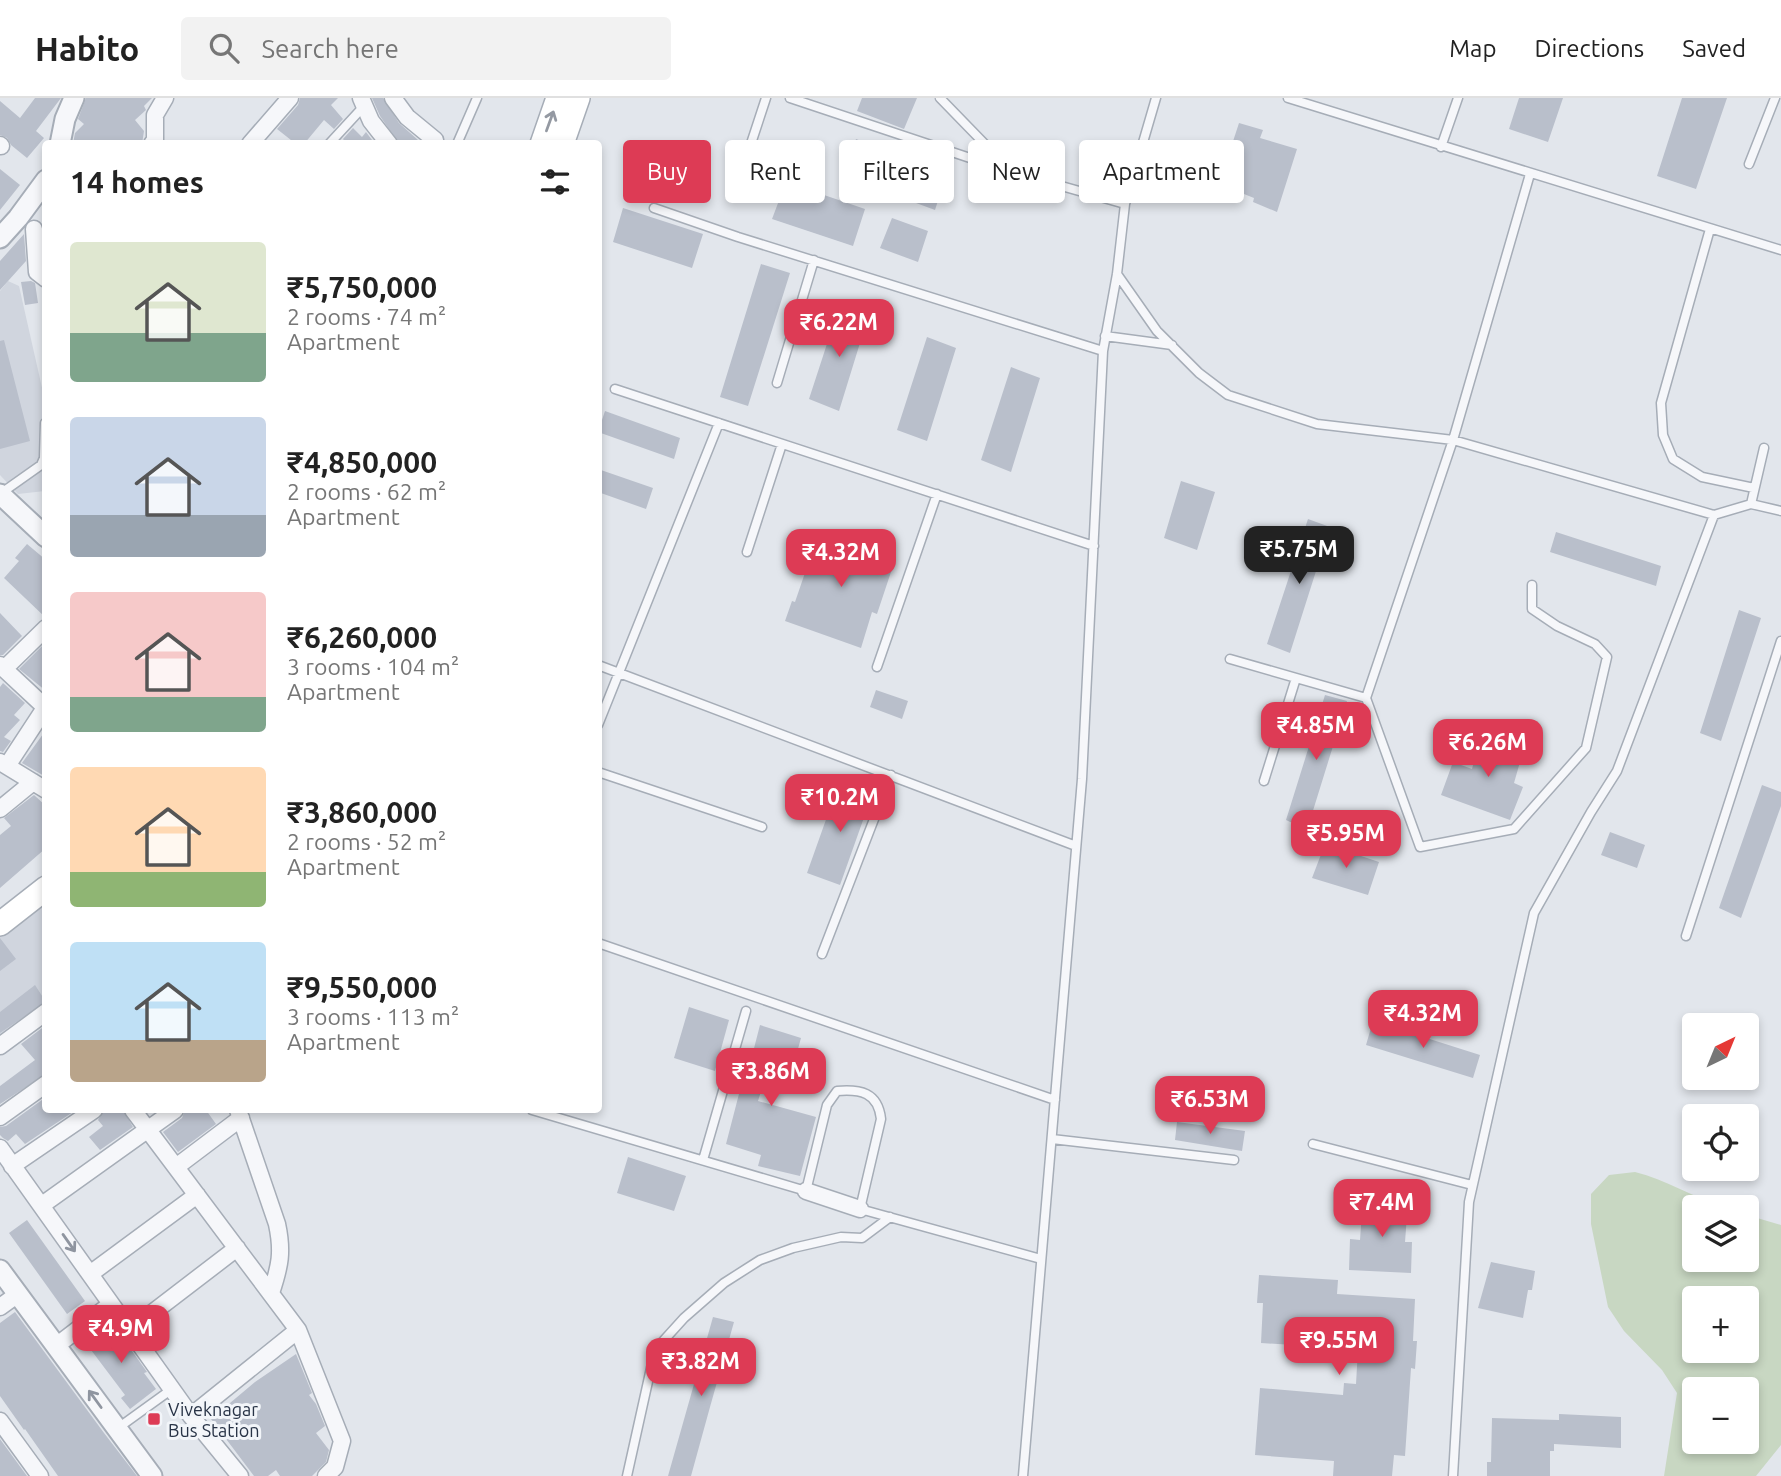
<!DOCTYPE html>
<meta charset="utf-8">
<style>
body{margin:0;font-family:Ubuntu,sans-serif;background:#f2f2f2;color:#222;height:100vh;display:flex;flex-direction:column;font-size:26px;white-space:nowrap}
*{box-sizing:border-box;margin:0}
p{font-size:23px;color:#767676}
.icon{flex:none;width:38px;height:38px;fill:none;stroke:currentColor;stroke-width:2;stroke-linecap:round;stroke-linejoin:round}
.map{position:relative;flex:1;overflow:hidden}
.panel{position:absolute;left:42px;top:42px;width:560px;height:973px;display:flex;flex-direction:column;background:#fff;border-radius:7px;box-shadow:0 4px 10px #0003}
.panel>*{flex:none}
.top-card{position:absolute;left:623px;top:42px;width:665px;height:63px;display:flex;gap:14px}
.needle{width:46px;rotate:43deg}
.fabs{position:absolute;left:1682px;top:915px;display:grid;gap:14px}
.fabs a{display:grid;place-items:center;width:77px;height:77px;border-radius:7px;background:#fff;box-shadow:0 4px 10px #0003;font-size:35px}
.price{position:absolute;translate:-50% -60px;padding:0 16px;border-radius:14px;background:#dd3b55;color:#fff;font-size:23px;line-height:46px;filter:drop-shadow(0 2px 4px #0008)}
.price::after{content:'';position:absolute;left:50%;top:42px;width:21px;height:16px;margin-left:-10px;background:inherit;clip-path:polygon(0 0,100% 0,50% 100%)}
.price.active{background:#222;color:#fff}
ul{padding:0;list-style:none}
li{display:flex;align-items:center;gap:21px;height:175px;padding:0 28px}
li span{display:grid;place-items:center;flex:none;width:196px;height:140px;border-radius:7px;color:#555}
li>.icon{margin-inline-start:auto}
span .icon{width:84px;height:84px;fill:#fffc;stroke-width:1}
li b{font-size:30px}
h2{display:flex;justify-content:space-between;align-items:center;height:84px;padding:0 28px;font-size:30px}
.pill{padding:0 24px;border-radius:7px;background:#fff;box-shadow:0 4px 10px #0003;font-size:24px;line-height:63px}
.pill.active{background:#dd3b55;color:#fff}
header{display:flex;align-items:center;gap:42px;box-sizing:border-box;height:98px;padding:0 35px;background:#fff;border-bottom:2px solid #e0e0e0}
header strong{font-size:33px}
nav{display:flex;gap:38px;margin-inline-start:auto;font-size:24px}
.search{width:490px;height:63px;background:#f2f2f2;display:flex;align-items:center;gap:18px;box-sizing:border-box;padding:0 24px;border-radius:7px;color:#767676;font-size:26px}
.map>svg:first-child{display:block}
</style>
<header>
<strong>Habito</strong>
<div class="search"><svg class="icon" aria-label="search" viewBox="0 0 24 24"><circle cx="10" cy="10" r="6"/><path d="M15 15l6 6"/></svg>Search here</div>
<nav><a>Map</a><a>Directions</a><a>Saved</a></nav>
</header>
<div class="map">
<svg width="1781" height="1378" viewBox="0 0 1781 1378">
<rect width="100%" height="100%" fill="#e2e6ec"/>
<path fill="#d0d5de" d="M8,183L19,188L45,303V393L18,396L0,377V193Z
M45,797V910L0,945V830Z"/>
<path fill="#c8d7c2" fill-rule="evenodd" d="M1635,1074C1666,1082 1692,1098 1722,1109L1694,1110V1162H1746L1747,1117L1781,1127V1347L1756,1378H1664L1677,1295L1662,1272L1624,1233L1608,1209L1591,1126V1096L1609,1077ZM1694,1200H1746V1253H1694ZM1694,1292H1746V1344H1694Z"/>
<path fill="#b9bfcb" d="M35,0H61L36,33L44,40L27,60L11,47L7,40L0,37V3L20,20Z
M86,0H152L144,8L146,12L135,22L144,33L142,46H73L75,35L84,26L78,21Z
M300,0H338L331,7L343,21L334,31L324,22L304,46H296L277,31L298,7Z
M372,0H383L399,25L418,42L414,46H399L380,18Z
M862,0H917L904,31L857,13Z
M1519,0H1563L1548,44L1509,31Z
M1682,0H1727L1696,91L1657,78Z
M1239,25L1263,32L1260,40L1297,51L1277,114L1253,104L1254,100L1219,86Z
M353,30L362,39L366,34L375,46H347L343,41Z
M856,41L947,75L935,112L843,78Z
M0,71L20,87L0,112Z
M786,84L865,111L853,148L772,121Z
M623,110L703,136L692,170L613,144Z
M892,120L928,133L918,164L880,150Z
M24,136L26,163L0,192V163Z
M761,166L790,175L748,308L720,299Z
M31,183L35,185L38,205L25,207L21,184Z
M839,209L868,219L839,313L809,301Z
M927,239L956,250L927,343L897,332Z
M4,242L30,343L0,351V243Z
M1011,269L1040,280L1011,374L981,362Z
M605,313L680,340L674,361L598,334Z
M598,371L653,390L646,411L598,394Z
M1181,383L1215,394L1197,452L1164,440Z
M1308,421L1330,429L1290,555L1267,546Z
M820,431L896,459L877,516L872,514L861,550L785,523L792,503L795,504Z
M1556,434L1661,468L1656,488L1550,454Z
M27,446L46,462V520L4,480L19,463L15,460Z
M1739,512L1761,520L1721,643L1700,635Z
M0,515L22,538L3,557H0Z
M42,548L46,551V593L19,571Z
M3,585L25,605L14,617L20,622L4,639L11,643L3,654L0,653V589Z
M876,592L908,603L902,621L870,609Z
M1325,597L1347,603L1307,732L1286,722Z
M46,632V679L22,665Z
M1481,636L1524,650L1514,685L1523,689L1510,722L1441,697L1453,664L1472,671Z
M839,685L872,697L840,787L807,775Z
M1762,687L1781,694V708L1741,820L1719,810Z
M34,697L46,708V750L0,790V737L11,728L4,720Z
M1610,734L1645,747L1637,770L1601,757Z
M1325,746L1379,764L1368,797L1312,780Z
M0,840L16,861L0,873Z
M35,887L46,904L0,935V914Z
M689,909L729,922L715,973L674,960Z
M1373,923L1480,957L1473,980L1366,947Z
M46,927V976L0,1006V988L35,962L21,946Z
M760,927L801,940L788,987L765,980L758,1003L816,1019L800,1078L758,1068L761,1057L726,1046L740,992L743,993Z
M46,999V1012H76L25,1046L16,1036L8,1043L3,1040L0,1037V1029L6,1028Z
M104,1012H123L133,1029L100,1052L89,1039L103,1028L98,1022Z
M185,1012H206L216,1026L178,1054L163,1034L182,1020Z
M1177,1024L1245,1033L1242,1053L1175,1042Z
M628,1059L686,1078L674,1113L617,1095Z
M1363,1100L1408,1104L1405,1144H1412L1411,1175L1349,1172L1350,1141L1360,1142Z
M27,1122L85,1203L67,1216L9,1135Z
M1491,1164L1535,1173L1532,1192H1528L1523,1220L1478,1210Z
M1259,1177L1338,1182L1337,1196L1415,1201L1413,1243H1417L1415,1271L1411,1270L1405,1358L1394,1357L1392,1378H1333L1334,1363L1255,1357L1260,1290L1343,1297L1344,1285L1356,1286L1358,1251L1261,1245L1263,1205H1257Z
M15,1214L104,1335L137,1378H58L25,1331L24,1332L0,1298V1225Z
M713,1219L734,1224L710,1309L691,1378H668Z
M112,1225L147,1274L144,1275L156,1291L130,1311L121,1300L125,1297L85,1244Z
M296,1256L312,1295L309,1297L316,1306L325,1328L316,1335L329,1352L326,1364L312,1378H280L276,1372L268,1378H254L211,1321L255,1284Z
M1559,1316L1621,1319V1350L1554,1346V1353H1550V1378H1487V1364H1491L1492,1320L1559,1322Z
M0,1341L27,1378H0Z"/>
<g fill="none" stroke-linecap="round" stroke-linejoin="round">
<g stroke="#a6adb7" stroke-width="11">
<path id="service" d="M790,0L1012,74
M940,0L1012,74L1125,106
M1288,0L1781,152
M329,46L365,7
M457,46L477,0
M1441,49L1458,0
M1749,66L1775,0
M741,76L766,0
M1530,76L1453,342L1366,600L1420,749L1514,731L1586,650L1607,559L1595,546L1557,528L1532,511V487
M654,110L738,139L1103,253
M1710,131L1661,305L1663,337L1673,361L1702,379L1754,390
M1117,176L1157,233L1199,275L1228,297L1317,326L1453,342L1714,417L1751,406L1781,413
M1105,238L1172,247
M777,285L814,162
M615,291L1094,448
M0,396L41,367L44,360L45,325
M1751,406L1764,350
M747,454L782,346
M1230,561L1366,600
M598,567L1076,748
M877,569L937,396
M598,627L719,325
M598,674L762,729
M1264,683L1296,580
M1686,838L1781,543
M598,845L1055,1002
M822,856L891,677
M532,1012L806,1093L827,1007L837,993C860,991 878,994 881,1021L860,1111L1041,1161
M1052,1041L1234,1062
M1313,1046L1472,1087
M703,1062L746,913
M118,1330L172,1291
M627,1378L655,1252L684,1220L724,1185L760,1162L793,1150L841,1139L862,1140L890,1119
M1023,1378L1082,681L1103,253L1117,176L1125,106L1156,0
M1453,1378L1469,1104L1534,815L1591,714L1617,673L1714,417"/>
</g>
<g stroke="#a6adb7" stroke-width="19">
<path id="minor" d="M361,0L371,23L389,46
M393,0L407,19L435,42
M152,46L155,42V17L165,0
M250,46L290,0
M0,47L1,48
M34,131L37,174L46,181
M0,567L46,610
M4,571L46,530
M0,664L46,692
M7,668L45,610
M0,711L33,684
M0,948L46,914
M133,1012L298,1232L342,1343L335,1369L326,1378
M238,1012L277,1126C283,1154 280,1168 271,1195
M0,1019L46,986
M0,1050L191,1318L240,1378
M12,1068L94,1012
M176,1069L241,1020
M806,1093L860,1111
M42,1107L175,1012
M90,1176L197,1097
M0,1209L18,1196
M130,1232L237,1150
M56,1248L111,1206
M191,1318L298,1232
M0,1323L40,1378"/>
</g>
<g stroke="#a6adb7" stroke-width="23">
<path id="tertiary" d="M60,46L65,21L74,0
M0,140L18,120L46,82
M0,396L46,439
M0,1172L152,1378"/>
</g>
<g stroke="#a6adb7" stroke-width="26">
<path id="secondary" d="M542,46L558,0
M562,46L578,0
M0,826L46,790"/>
</g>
<use href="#service" stroke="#f6f7fa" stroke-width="8"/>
<use href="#minor" stroke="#f6f7fa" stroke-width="16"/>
<use href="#tertiary" stroke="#f6f7fa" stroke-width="19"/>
<use href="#secondary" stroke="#fff" stroke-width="23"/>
</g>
<defs><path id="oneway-shaft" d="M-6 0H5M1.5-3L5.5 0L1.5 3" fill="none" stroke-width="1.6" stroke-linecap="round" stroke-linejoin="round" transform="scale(1.75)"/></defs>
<use stroke="#9499a2" href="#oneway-shaft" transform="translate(550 23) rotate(-70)"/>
<g stroke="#8f95a0">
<use href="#oneway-shaft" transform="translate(69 1145) rotate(55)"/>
<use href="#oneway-shaft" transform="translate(95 1301) rotate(-126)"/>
</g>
<rect fill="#dd3b55" stroke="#f2f5f9" stroke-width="2.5" x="147" y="1314" width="14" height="14" rx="3.5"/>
<g text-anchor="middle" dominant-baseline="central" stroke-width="6" stroke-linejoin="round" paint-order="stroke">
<g font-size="18" fill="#283346" stroke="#f2f5f9" text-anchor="start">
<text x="168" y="1311">Viveknagar<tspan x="168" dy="21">Bus Station</tspan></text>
</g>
</g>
</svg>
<div class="fabs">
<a><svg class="needle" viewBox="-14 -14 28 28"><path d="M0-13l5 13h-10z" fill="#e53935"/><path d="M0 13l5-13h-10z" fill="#767676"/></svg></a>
<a><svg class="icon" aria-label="locate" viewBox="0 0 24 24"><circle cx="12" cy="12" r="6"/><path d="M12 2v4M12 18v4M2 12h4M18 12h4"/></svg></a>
<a><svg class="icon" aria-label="layers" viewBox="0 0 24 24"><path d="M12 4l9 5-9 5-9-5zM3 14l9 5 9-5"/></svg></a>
<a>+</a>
<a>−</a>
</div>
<b class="price" style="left:839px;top:261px">₹6.22M</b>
<b class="price active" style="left:1299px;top:488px">₹5.75M</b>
<b class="price" style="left:841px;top:491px">₹4.32M</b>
<b class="price" style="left:1316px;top:664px">₹4.85M</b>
<b class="price" style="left:1488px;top:681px">₹6.26M</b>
<b class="price" style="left:840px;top:736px">₹10.2M</b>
<b class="price" style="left:1346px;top:772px">₹5.95M</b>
<b class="price" style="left:1423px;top:952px">₹4.32M</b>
<b class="price" style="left:771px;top:1010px">₹3.86M</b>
<b class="price" style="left:1210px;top:1038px">₹6.53M</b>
<b class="price" style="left:1382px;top:1141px">₹7.4M</b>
<b class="price" style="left:121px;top:1267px">₹4.9M</b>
<b class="price" style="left:1339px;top:1279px">₹9.55M</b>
<b class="price" style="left:701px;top:1300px">₹3.82M</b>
<div class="top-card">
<a class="pill active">Buy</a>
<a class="pill">Rent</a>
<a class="pill">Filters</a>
<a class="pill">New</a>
<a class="pill">Apartment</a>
</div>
<section class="panel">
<h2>14 homes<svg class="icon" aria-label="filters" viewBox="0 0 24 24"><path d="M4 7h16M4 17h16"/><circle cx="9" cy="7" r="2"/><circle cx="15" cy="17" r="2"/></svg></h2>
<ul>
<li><span style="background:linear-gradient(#dfe7d0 65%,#7fa58c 0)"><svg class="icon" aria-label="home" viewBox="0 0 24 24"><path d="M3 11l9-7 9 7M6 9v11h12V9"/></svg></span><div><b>₹5,750,000</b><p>2 rooms · 74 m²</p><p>Apartment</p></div></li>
<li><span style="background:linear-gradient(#c9d6e8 70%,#9aa5b1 0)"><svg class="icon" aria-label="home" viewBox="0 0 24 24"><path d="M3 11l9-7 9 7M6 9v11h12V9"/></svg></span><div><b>₹4,850,000</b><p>2 rooms · 62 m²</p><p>Apartment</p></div></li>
<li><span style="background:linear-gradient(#f6c9c9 75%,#7fa58c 0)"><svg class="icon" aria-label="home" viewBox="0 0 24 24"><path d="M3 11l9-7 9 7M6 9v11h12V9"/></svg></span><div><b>₹6,260,000</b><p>3 rooms · 104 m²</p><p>Apartment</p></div></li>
<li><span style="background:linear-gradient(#ffd9b3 75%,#8fb573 0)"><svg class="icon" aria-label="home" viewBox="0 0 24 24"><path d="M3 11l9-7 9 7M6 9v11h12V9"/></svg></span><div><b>₹3,860,000</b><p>2 rooms · 52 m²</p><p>Apartment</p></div></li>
<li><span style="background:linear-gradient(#bfe0f5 70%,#b9a48a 0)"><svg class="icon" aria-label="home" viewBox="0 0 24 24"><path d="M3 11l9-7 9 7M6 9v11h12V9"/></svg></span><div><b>₹9,550,000</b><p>3 rooms · 113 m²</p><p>Apartment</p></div></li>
</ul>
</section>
</div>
